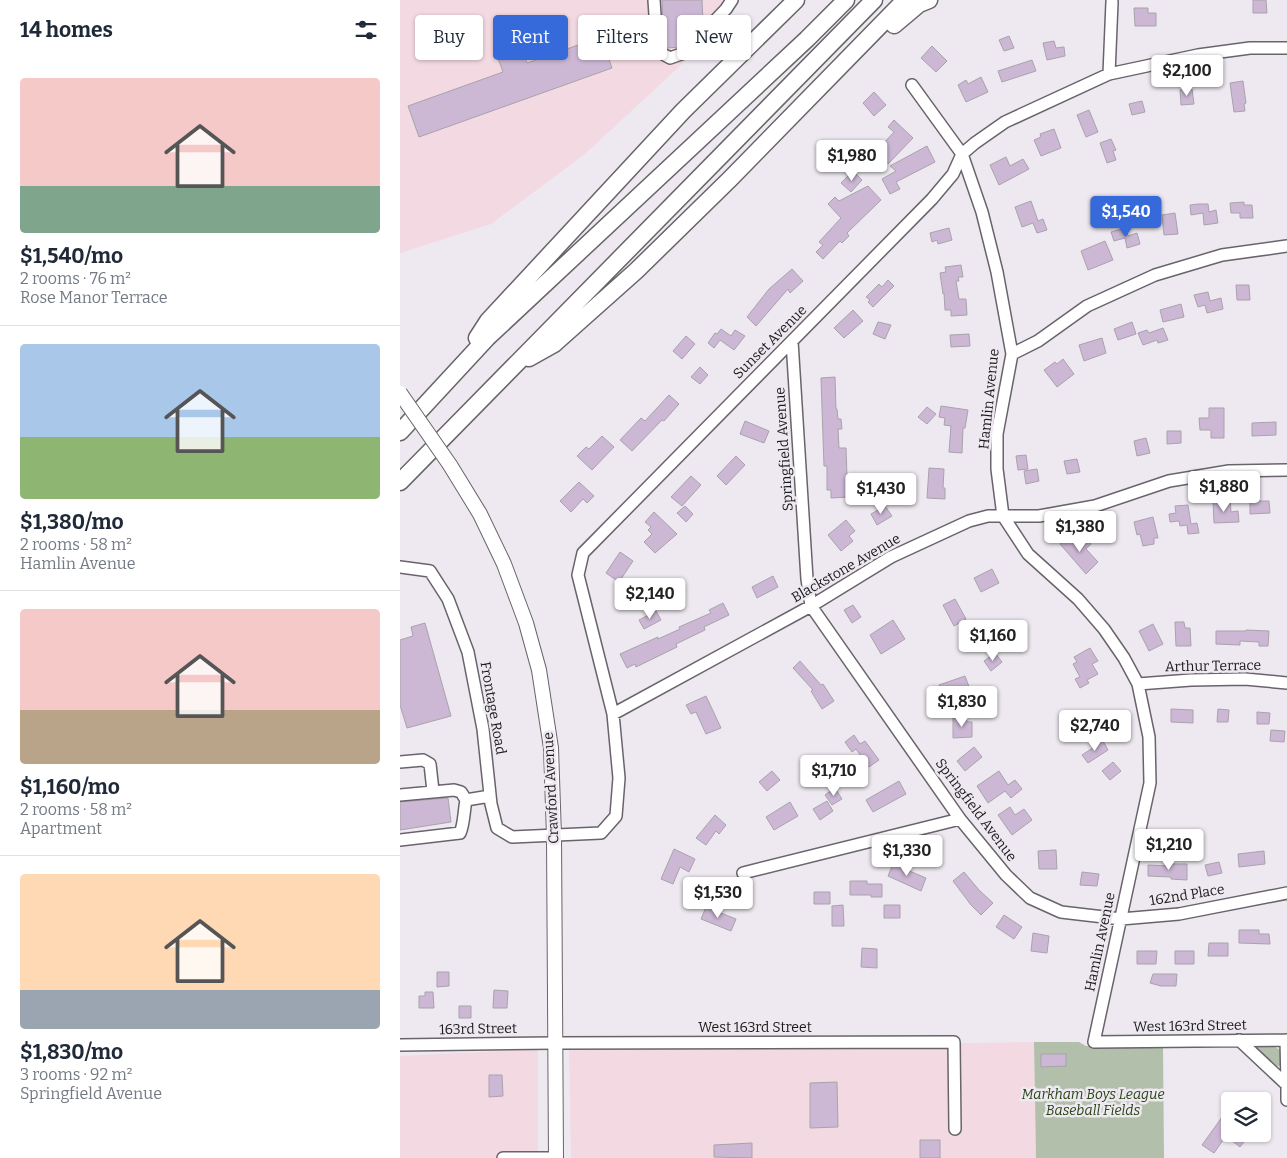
<!DOCTYPE html>
<meta charset="utf-8">
<style>
body{margin:0;font-family:Bitter,serif;background:#f6f6f7;color:#1f2937;height:100vh;display:flex;flex-direction:column;font-size:19px;white-space:nowrap}
*{box-sizing:border-box;margin:0}
p{font-size:16px;color:#747a83}
.icon{flex:none;width:28px;height:28px;fill:none;stroke:currentColor;stroke-width:2;stroke-linecap:round;stroke-linejoin:round}
.map{position:relative;flex:1;overflow:hidden}
.details{display:flex;flex-direction:column;background:#fff;width:400px}
.details>*{flex:none}
.banner{position:absolute;left:15px;top:15px;width:475px;height:45px;display:flex;gap:10px}
.tools{position:absolute;left:821px;top:1092px;display:grid;gap:10px}
.tools a{display:grid;place-items:center;width:50px;height:50px;border-radius:5px;background:#fff;box-shadow:0 1px 4px #0004;font-size:25px}
.price{position:absolute;translate:-50% -42px;padding:0 11px;border-radius:5px;background:#fff;color:#222;font-size:16px;line-height:32px;filter:drop-shadow(0 1px 2px #0008)}
.price::after{content:'';position:absolute;left:50%;top:30px;width:15px;height:11px;margin-left:-8px;background:inherit;clip-path:polygon(0 0,100% 0,50% 100%)}
.price.on{background:#3669d9;color:#fff}
ul{padding:0;list-style:none}
li{display:grid;align-content:center;gap:10px;height:265px;padding:0 20px}
li+li{border-top:1px solid #e0e1e3}
li span{display:grid;place-items:center;height:155px;border-radius:5px;color:#555}
li>.icon{margin-inline-start:auto}
span .icon{width:90px;height:90px;fill:#fffc;stroke-width:1}
li b{font-size:21px}
h2{display:flex;justify-content:space-between;align-items:center;height:60px;padding:0 20px;font-size:21px}
.pill{padding:0 18px;border-radius:5px;background:#fff;box-shadow:0 1px 4px #0004;font-size:18px;line-height:45px}
.pill.on{background:#3669d9;color:#fff}
main{display:flex;flex:1;min-height:0}
.map>svg:first-child{display:block}
</style>
<main>
<section class="details">
<h2>14 homes<svg class="icon" aria-label="filters" viewBox="0 0 24 24"><path d="M4 7h16M4 17h16"/><circle cx="9" cy="7" r="2"/><circle cx="15" cy="17" r="2"/></svg></h2>
<ul>
<li><span style="background:linear-gradient(#f6c9c9 70%,#7fa58c 0)"><svg class="icon" aria-label="home" viewBox="0 0 24 24"><path d="M3 11l9-7 9 7M6 9v11h12V9"/></svg></span><div><b>$1,540/mo</b><p>2 rooms · 76 m²</p><p>Rose Manor Terrace</p></div></li>
<li><span style="background:linear-gradient(#a9c7e8 60%,#8fb573 0)"><svg class="icon" aria-label="home" viewBox="0 0 24 24"><path d="M3 11l9-7 9 7M6 9v11h12V9"/></svg></span><div><b>$1,380/mo</b><p>2 rooms · 58 m²</p><p>Hamlin Avenue</p></div></li>
<li><span style="background:linear-gradient(#f6c9c9 65%,#b9a48a 0)"><svg class="icon" aria-label="home" viewBox="0 0 24 24"><path d="M3 11l9-7 9 7M6 9v11h12V9"/></svg></span><div><b>$1,160/mo</b><p>2 rooms · 58 m²</p><p>Apartment</p></div></li>
<li><span style="background:linear-gradient(#ffd9b3 75%,#9aa5b1 0)"><svg class="icon" aria-label="home" viewBox="0 0 24 24"><path d="M3 11l9-7 9 7M6 9v11h12V9"/></svg></span><div><b>$1,830/mo</b><p>3 rooms · 92 m²</p><p>Springfield Avenue</p></div></li>
</ul>
</section>
<div class="map">
<svg width="887" height="1158" viewBox="0 0 887 1158">
<rect width="100%" height="100%" fill="#eee9f0"/>
<path fill="#f3d9e1" d="M0,0H340L282,64L185,154L91,224L0,253Z
M634,1042L636,1158H171L169,1049Z
M138,1049V1158H0V1056Z"/>
<path fill="#b2bfab" d="M634,1042H679L686,1046H763L764,1158H636Z
M856,1046L875,1047L880,1050L881,1066H877L856,1049Z"/>
<path fill="#ccb8d5" stroke="#a8a3aa" d="M262,0H302L303,22L297,29H280V47L267,48L264,43Z
M853,0H866L867,13H853Z
M734,8H748V13H756V26H735Z
M609,36L614,48L604,51L599,40Z
M201,37L212,68L19,137L8,106L103,72L98,58L122,49L127,63Z
M654,41L656,48L664,47L665,56L647,60L643,43Z
M532,46L547,61L536,72L521,58Z
M632,60L636,71L602,82L598,71Z
M581,77L588,92L566,102L558,85L566,80L568,84Z
M843,81L846,103L844,104L845,111L834,112L830,83Z
M792,89L794,104L781,105L780,90Z
M474,92L486,105L474,116L463,103Z
M742,101L745,112L732,115L729,104Z
M689,110L698,132L686,137L677,115Z
M494,120L513,138L488,164L482,158L475,166L468,160L494,132L488,127Z
M654,129L661,148L641,156L634,140L641,137L640,134Z
M711,139L716,150L713,151L716,160L707,163L700,143Z
M527,146L535,162L496,182L500,189L490,194L482,179L496,171L490,166Z
M606,157L610,166L623,159L629,169L599,185L590,165Z
M453,171L462,180L451,192L441,183Z
M468,186L481,200L447,233L449,236L442,243L440,241L423,259L416,252L423,245L419,242L441,218L428,204L435,197L439,201Z
M631,201L638,221L643,219L647,230L637,233L633,223L622,227L615,207Z
M844,202V205H852L853,218H840V213H831L830,203Z
M798,204H808L809,212L816,210L818,223L804,225L803,213L791,215L790,205Z
M775,213L778,234L764,235L762,215Z
M549,228L552,240L538,244L537,240L532,242L530,233Z
M726,228L728,236L737,233L740,244L727,248L725,238L714,241L711,232Z
M705,241L713,260L688,270L681,251Z
M561,265L563,277H558L559,281H556L559,299H566L567,315L551,316V310H545L544,293L543,294L540,273L546,272L545,267Z
M392,269L403,281L390,293L388,289L356,326L347,317L369,289Z
M488,280L494,286L473,307L468,302L470,300L466,297L479,284L482,287Z
M836,285H849L850,300H837Z
M808,292L810,301L821,298L823,309L807,313L805,305L798,307L794,295Z
M781,304L784,317L763,322L760,310Z
M453,310L463,321L444,338L434,328Z
M478,322L491,325L485,339L473,334Z
M732,322L736,334L718,340L714,329Z
M763,328L768,340L758,343L757,340L743,345L738,333L747,330L749,333Z
M321,329L331,336L335,330L345,336L334,350L320,340L314,348L308,343L315,333L317,334Z
M569,334L570,346L551,347L550,335Z
M286,336L295,344L282,359L273,351Z
M702,338L706,353L684,361L679,345Z
M663,359L674,374L657,387L644,370L655,362L657,364Z
M300,367L308,375L300,384L291,377Z
M435,377L436,409H437L438,419H441L442,429H438L439,448H446L447,476H450V497L431,498V490H427V466H424L421,378Z
M269,395L279,404L264,421L262,420L232,451L220,440L241,418L245,421Z
M541,406L568,410L565,428H563L562,453L549,452L551,426L544,425L545,418L539,417Z
M527,407L536,414L527,424L518,417Z
M809,408H824V438H811V430H800L799,418H809Z
M345,421L369,431L364,443L340,434Z
M876,422V435L852,436V423Z
M767,431H781V443L767,444Z
M202,436L214,447L192,470L177,456L186,447L189,449Z
M746,438L750,453L737,456L734,441Z
M626,455L628,469L618,470L616,456Z
M336,456L345,465L326,485L317,476Z
M677,459L680,472L667,474L664,461Z
M529,468L544,469L543,488H545V499L527,498Z
M637,469L639,481L626,484L624,471Z
M291,476L301,485L282,506L271,497Z
M179,482L194,496L187,503L183,499L171,512L160,501Z
M830,500L831,512L838,511L839,522L814,523L813,501Z
M850,501H869L870,513L850,514Z
M788,505L791,524L797,523L799,533L788,534L787,525L780,526L779,521L770,522L769,514L776,513L775,506Z
M285,506L293,514L286,522L277,513Z
M485,506L492,516L477,525L471,514Z
M254,512L277,534L255,553L244,542L252,534L248,530L251,527L245,522Z
M753,517L758,538H754V544L743,546L740,534L737,535L734,522Z
M446,520L455,531L449,536L453,541L441,551L428,535Z
M671,535L677,541L682,535L691,544L686,549L698,562L686,574L660,544Z
M220,552L233,561L219,582L206,573Z
M592,569L599,583L581,592L574,578Z
M373,576L378,587L357,598L352,587Z
M555,599L566,619L554,626L543,605Z
M323,603L329,615L304,627L305,630L276,644L277,647L236,667L235,664L227,668L220,654L258,637V639L280,629L279,627L311,613L309,610Z
M453,605L461,617L452,623L444,610Z
M256,611L261,620L244,629L239,620Z
M493,620L505,639L481,654L470,635Z
M603,622L625,633L619,645L598,637Z
M775,622H784L785,628H790L791,646H776Z
M25,623L51,716L7,728L0,705V640L13,636L11,627Z
M753,624L763,644L749,651L739,631Z
M846,630L869,631L868,646H859V642L840,641V645L816,644V631H846Z
M690,648L698,661L692,664L698,674L687,680L689,683L680,688L675,679L680,677L673,664L677,662L674,657Z
M595,653L602,662L591,671L584,661Z
M400,661L421,685L423,684L434,701L422,709L411,691L413,690L393,668Z
M565,676L571,692L536,703L532,691L540,689L539,685Z
M306,696L321,728L306,734L296,712L291,714L286,705Z
M771,709L793,710V723L771,722Z
M818,709L829,710L828,722H817Z
M857,712L870,713L869,724H857Z
M553,718H566L567,722H572V737L553,738Z
M871,730L885,731L884,742L870,741Z
M454,735L460,744L465,741L479,760L469,767L456,749L452,752L445,742Z
M703,741L708,750L688,763L682,755Z
M574,747L582,757L565,771L557,761Z
M713,762L721,771L710,780L702,771Z
M372,771L380,780L367,791L359,782Z
M599,771L608,785L615,780L622,789L611,798L605,791L588,803L577,786Z
M499,781L506,794L473,812L466,800Z
M435,788L442,799L432,805L425,795Z
M48,798L51,822L0,830V802Z
M427,801L433,811L420,820L413,809Z
M390,802L398,816L374,830L366,817Z
M610,807L615,815L624,809L632,820L612,835L598,815Z
M315,815L326,825L319,834L316,831L306,845L296,838Z
M274,849L295,859L289,872L280,867L273,884L261,879Z
M656,850L657,869H639L638,851Z
M864,851L865,864L839,867L838,854Z
M819,862L822,873L808,876L805,865Z
M493,864L526,878L521,891L488,876Z
M771,864H787V880L771,879V877L748,876V865L771,866Z
M564,872L579,890L593,903L581,915L571,905L553,881Z
M682,872L699,874L697,886L680,885Z
M450,881H467V884H482V897H471V895H450Z
M414,892H430V904H414Z
M443,905L444,926H432V906Z
M484,905H500V918H484Z
M306,907L336,919L331,931L301,919Z
M604,915L622,927L614,939L596,927Z
M839,930H859V934H869L870,944L839,943Z
M633,933L649,936L647,953L631,951Z
M809,943H828V956H808Z
M462,948L477,949V968L461,967Z
M737,951H757L756,964H737Z
M775,951H794V964H775Z
M37,972H49V986L37,987Z
M753,974H777L776,986H761L750,983Z
M94,990L108,991L107,1008H93Z
M25,992H33L34,1008H19V996H25Z
M59,1006H71V1018H59Z
M641,1054H666V1066L641,1067Z
M89,1075H102L103,1096L89,1097Z
M437,1082L438,1127L410,1128V1083Z
M830,1106V1134H850L840,1147L826,1136L814,1153L802,1145Z
M520,1140H540V1158H520Z
M352,1143V1158L314,1157V1145Z"/>
<g fill="none" stroke-linecap="round" stroke-linejoin="round">
<g stroke="#68646a" stroke-width="14">
<path id="minor" d="M254,0L257,45L261,53L270,58L284,53L326,9L332,0
M709,74L712,2
M512,85L562,154L582,212L597,272L612,354L597,434V469L603,516L628,554L678,599L704,629L724,658L738,684L749,737L750,783L694,1042L887,1040
M392,341L407,579L411,606L560,819L606,875L630,898L661,912L721,919L779,914L887,893
M612,354L638,341L687,306L755,275L822,255L887,246
M0,567L30,571L48,599L68,652L83,729L91,804L97,828L112,837L201,833L216,816L219,778L213,714L178,575L183,553L532,199L553,174L562,154L575,143L605,122L709,74L798,55L850,48H887
M738,684L791,680L845,679L887,683
M213,714L411,606L491,557L569,521L588,516H639L695,506L769,481L829,471L887,470
M0,762L23,760L30,764L33,791
M0,795L54,790L61,792L66,800L90,796
M0,840L60,833C64,825 64,810 66,800
M343,873L560,819
M839,1040L887,1085V1100
M886,1040L887,1085
M0,1045L155,1043L554,1042L555,1129
M103,1158H156"/>
</g>
<g stroke="#68646a" stroke-width="16">
<path id="major" d="M50,465L80,514L104,564L126,623L139,670L151,748L154,836L156,1158"/>
</g>
<g stroke="#68646a" stroke-width="19">
<path id="highway" d="M494,25L519,4L529,0
M77,338L88,321L283,111L396,0
M129,358L154,344L236,271L330,179L505,0
M0,432L87,338L407,39L446,0
M0,482L474,0"/>
</g>
<use href="#minor" stroke="#fff" stroke-width="11"/>
<use href="#major" stroke="#fff" stroke-width="14"/>
<use href="#highway" stroke="#fff" stroke-width="16"/>
<g stroke="#68646a" stroke-width="16" stroke-linecap="butt">
<path id="major-bridge" d="M0,393L50,465"/>
</g>
<use href="#major-bridge" stroke="#fff" stroke-width="14"/>
</g>
<g text-anchor="middle" dominant-baseline="central" stroke-width="5" stroke-linejoin="round" paint-order="stroke">
<g font-size="14" fill="#1a191b" stroke="#eee9f0">
<text transform="translate(370 342) rotate(-45)">Sunset Avenue</text>
<text transform="translate(589 399) rotate(-84)">Hamlin Avenue</text>
<text transform="translate(384 449) rotate(-94)">Springfield Avenue</text>
<text transform="translate(446 568) rotate(-30)">Blackstone Avenue</text>
<text transform="translate(813 666) rotate(-1)">Arthur Terrace</text>
<text transform="translate(93 708) rotate(80)">Frontage Road</text>
<text transform="translate(151 788) rotate(-93)">Crawford Avenue</text>
<text transform="translate(576 810) rotate(53)">Springfield Avenue</text>
<text transform="translate(787 895) rotate(-9)">162nd Place</text>
<text transform="translate(700 942) rotate(-78)">Hamlin Avenue</text>
<text transform="translate(790 1026) rotate(-1)">West 163rd Street</text>
<text x="355" y="1027">West 163rd Street</text>
<text transform="translate(78 1029) rotate(-1)">163rd Street</text>
</g>
<g font-size="14" font-style="italic" fill="#2a4417" stroke="#eee9f0">
<text x="693" y="1094">Markham Boys League<tspan x="693" dy="16">Baseball Fields</tspan></text>
</g>
</g>
</svg>
<div class="tools">
<a><svg class="icon" aria-label="layers" viewBox="0 0 24 24"><path d="M12 4l9 5-9 5-9-5zM3 14l9 5 9-5"/></svg></a>
</div>
<b class="price" style="left:787px;top:97px">$2,100</b>
<b class="price" style="left:452px;top:182px">$1,980</b>
<b class="price on" style="left:726px;top:238px">$1,540</b>
<b class="price" style="left:824px;top:513px">$1,880</b>
<b class="price" style="left:481px;top:515px">$1,430</b>
<b class="price" style="left:680px;top:553px">$1,380</b>
<b class="price" style="left:250px;top:620px">$2,140</b>
<b class="price" style="left:593px;top:662px">$1,160</b>
<b class="price" style="left:562px;top:728px">$1,830</b>
<b class="price" style="left:695px;top:752px">$2,740</b>
<b class="price" style="left:434px;top:797px">$1,710</b>
<b class="price" style="left:769px;top:871px">$1,210</b>
<b class="price" style="left:507px;top:877px">$1,330</b>
<b class="price" style="left:318px;top:919px">$1,530</b>
<div class="banner">
<a class="pill">Buy</a>
<a class="pill on">Rent</a>
<a class="pill">Filters</a>
<a class="pill">New</a>
</div>
</div>
</main>
